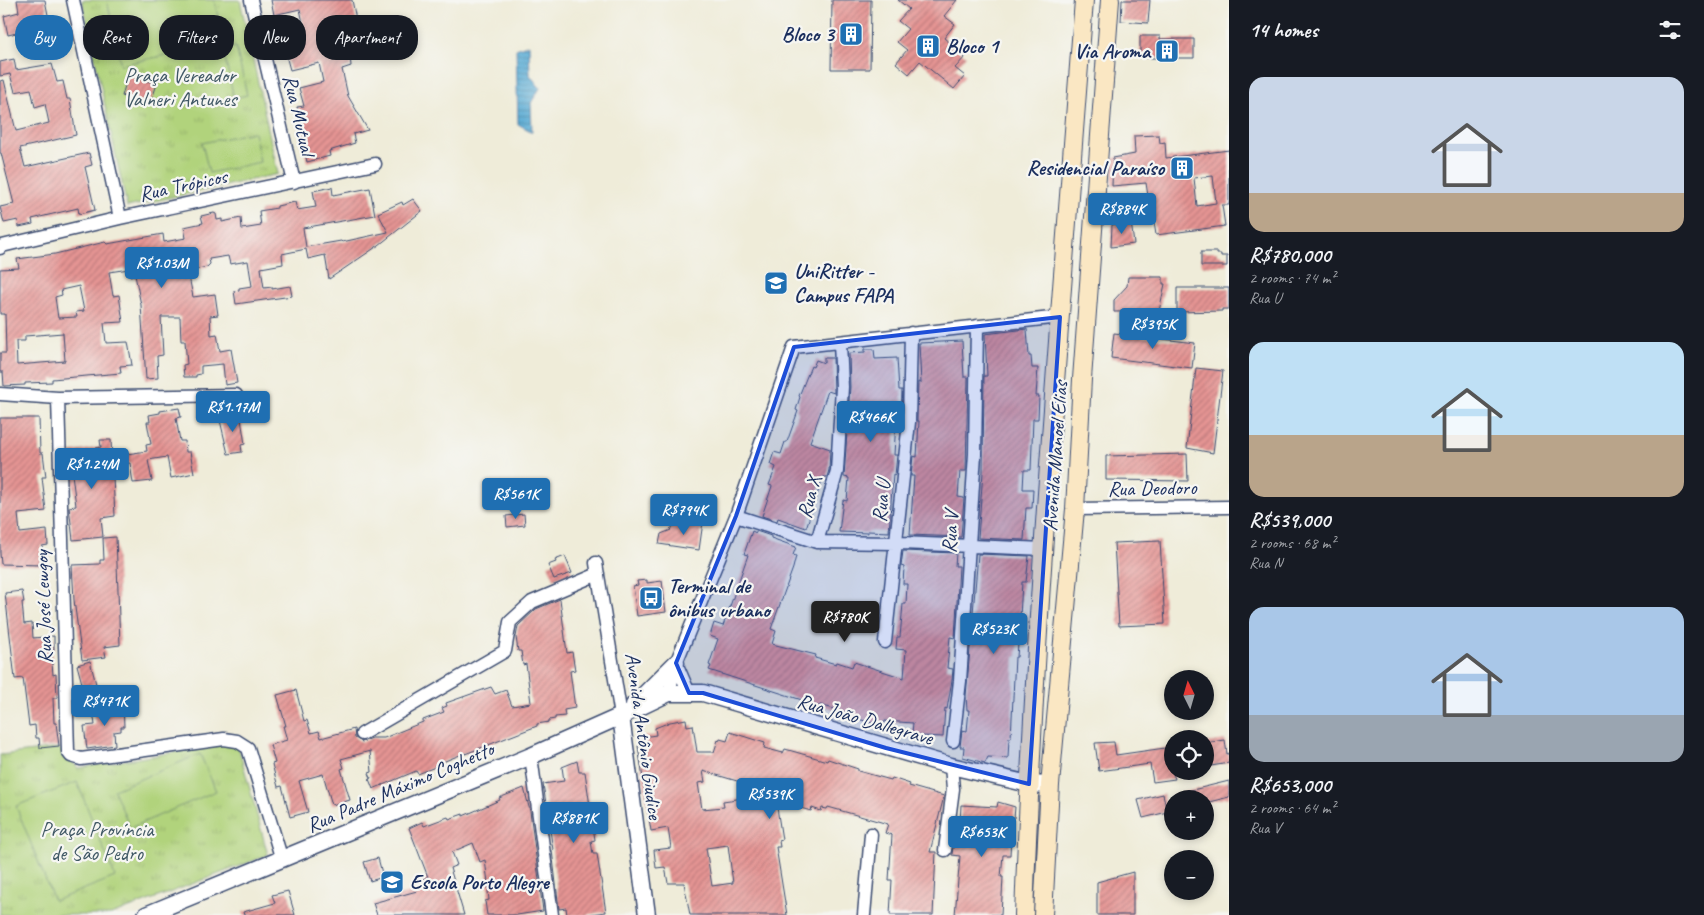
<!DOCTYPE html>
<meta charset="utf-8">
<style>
body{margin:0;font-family:Caveat,sans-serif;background:#242831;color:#f1f3f6;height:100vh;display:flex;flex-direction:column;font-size:19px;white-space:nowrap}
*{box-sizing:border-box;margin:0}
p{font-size:16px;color:#9ea1a6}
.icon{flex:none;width:28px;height:28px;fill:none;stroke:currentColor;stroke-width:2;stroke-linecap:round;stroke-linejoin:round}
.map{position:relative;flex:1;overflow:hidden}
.drawer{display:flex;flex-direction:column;background:#171b24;width:475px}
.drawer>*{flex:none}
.hud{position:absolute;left:15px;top:15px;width:475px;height:45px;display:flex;gap:10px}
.needle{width:32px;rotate:355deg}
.buttons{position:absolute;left:1164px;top:670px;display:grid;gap:10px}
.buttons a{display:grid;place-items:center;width:50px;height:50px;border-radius:50%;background:#171b24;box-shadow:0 2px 8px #0003;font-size:25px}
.price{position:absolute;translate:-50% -42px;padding:0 11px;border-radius:5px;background:#1f6fb2;color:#fff;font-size:16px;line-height:32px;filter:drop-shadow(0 1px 2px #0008)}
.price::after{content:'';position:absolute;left:50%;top:30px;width:15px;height:11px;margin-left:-8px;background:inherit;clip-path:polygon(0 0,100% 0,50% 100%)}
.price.on{background:#222;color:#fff}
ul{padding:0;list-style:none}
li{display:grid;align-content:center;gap:10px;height:265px;padding:0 20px}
li span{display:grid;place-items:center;height:155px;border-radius:15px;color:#555}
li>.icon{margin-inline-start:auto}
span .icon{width:90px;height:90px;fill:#fffc;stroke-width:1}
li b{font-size:21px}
h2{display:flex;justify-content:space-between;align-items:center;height:60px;padding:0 20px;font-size:21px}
.chip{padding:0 18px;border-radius:20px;background:#171b24;box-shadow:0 2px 8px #0003;font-size:18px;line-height:45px}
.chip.on{background:#1f6fb2;color:#fff}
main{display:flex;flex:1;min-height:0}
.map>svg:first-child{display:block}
</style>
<main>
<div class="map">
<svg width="1229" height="915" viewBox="0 0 1229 915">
<defs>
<pattern id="park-tufts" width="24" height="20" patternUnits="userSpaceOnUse" patternTransform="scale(1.25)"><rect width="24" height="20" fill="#b1d37b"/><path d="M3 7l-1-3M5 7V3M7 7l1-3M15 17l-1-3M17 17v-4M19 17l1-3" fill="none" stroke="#98b56d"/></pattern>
<pattern id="water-rules" width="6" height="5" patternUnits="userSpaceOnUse" patternTransform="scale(1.25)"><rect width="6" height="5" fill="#5aabd4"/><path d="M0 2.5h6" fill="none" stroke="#4a8caf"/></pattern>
<pattern id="building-hatch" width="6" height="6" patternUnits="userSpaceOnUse" patternTransform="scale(1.25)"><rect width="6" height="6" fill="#e59493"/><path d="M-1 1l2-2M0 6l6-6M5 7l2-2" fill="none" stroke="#b9797b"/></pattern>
</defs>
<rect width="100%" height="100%" fill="#f6f6f2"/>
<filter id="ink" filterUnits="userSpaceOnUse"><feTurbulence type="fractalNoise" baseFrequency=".02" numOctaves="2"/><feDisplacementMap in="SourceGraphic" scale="10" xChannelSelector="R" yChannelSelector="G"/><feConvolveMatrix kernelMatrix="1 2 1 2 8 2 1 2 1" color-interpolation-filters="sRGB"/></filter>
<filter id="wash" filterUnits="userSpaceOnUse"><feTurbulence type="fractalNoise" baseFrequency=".0096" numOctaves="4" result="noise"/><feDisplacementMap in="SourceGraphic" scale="20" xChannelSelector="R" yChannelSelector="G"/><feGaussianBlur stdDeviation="1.12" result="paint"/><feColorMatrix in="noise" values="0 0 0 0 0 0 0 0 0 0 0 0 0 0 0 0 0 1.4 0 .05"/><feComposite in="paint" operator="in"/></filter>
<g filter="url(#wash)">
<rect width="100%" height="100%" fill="#efecd9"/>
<path fill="url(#park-tufts)" stroke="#66816c" d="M82,0H240L278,174L127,207Z
M237,742L268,855L111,915H0V755L59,748L78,768Z"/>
<path fill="#b1d37b" stroke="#66816c" d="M107,0H214L224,42L121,65Z
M236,47L247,95L234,98L223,50Z
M254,132L260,162L209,173L202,143Z
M200,754L216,791L130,828L114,790Z
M77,782L115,877L54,901L16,806Z"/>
<path fill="url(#water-rules)" stroke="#3a6d99" d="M529,44L530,75L540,88L531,103L532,132L518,124L516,49Z"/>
<g id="blocks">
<path fill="url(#building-hatch)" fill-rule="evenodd" d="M17,0H45L50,25L48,26L52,44L25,50L21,32L8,35L4,16L19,12Z
M271,0H352L359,34L341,38L346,57L350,56L351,66L342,69L348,96L368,130L353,134L355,143L329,151L330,156L307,162L299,126H301L297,107L304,106L299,88L323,82L319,63L290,70L281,37L293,35L292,31L304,28L300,9L274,15Z
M832,0H871L870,69H831Z
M898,0H957L944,16L955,24L944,38L966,56L955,68L965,76L954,89L920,61L909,74L896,63L907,50L897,42L908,29L898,21L909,9Z
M1122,0H1150L1148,23L1121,21Z
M1140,36H1160V39H1194V58H1140Z
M14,59L16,70L52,64L57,82L63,81L67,99H70L76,135L20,148L25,167L89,153L92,165L85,167L95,210L79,214L78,208L32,219L33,224L19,227L18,220L4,223L0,207L14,204L1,153H0V81L4,80L16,131L49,123L45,104L35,107L31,89L15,92L10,74L0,76V62Z
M128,75L157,84L150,105L122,96Z
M1159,135L1160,143L1165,142L1166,158L1229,150V205H1222L1225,226L1156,235L1154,222H1152L1146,183L1112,186L1113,158L1135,154L1134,136ZM1213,176L1216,203L1197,206L1194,178Z
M332,187L333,195L370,188L375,215L303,228L306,247L341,241L342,242L388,232L378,213L402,202L403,205L413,199L422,211L379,245L329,279L325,255L308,259L306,249L282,254L283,264L261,268L264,288L272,287V289L290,286L292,296L236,304L234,291L239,290V288L252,286L248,261L230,264L228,256L209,259L210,264L207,267L188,271L193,297L215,294L218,315L210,316L211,335L217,334L220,351L231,349L237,383L225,385L223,364L201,366V374L196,375V377H184L183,365L187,364L185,341H181L180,317H161L163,355L157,356L158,378L146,379L141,305L135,275L130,276L129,269L109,272L113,296L119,295L123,322L104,323L106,343L128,342L132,365L120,366L121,373L52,379V382L25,383V385L4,386L3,372H0V353H6L5,314H0V269L19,268L17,259L55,254L105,242L107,244L163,234L164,242L186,238L184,227L203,223L201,216L214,213L216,214L217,220L222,219V222L241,218L242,229L261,226L259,211L277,208V206L295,202L297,210L316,207L313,191ZM79,286L84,311L76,312L77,317L58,318L55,297L62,295L61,290ZM63,333L65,361L17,365L16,341H25V336Z
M1131,222L1134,244L1111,247L1112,225Z
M1201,252H1217V254H1221V256H1227V266H1201Z
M1128,277H1163V284H1165L1159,311L1114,312V300L1127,286Z
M1177,288H1229V309H1222V311L1177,312Z
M1027,329L1029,356H1031L1032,368H1038L1036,396H1039L1038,419H1033L1031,470H1024L1023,489H1033L1032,508H1026L1024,540L978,538L983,472L984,376H987L985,334Z
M1114,333L1195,343L1192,368L1111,358Z
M962,341L964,377H968L966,471H960L958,497L964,498L961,537L910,535L914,476H911L913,456L917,457L919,421H917L918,382L921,383L919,343Z
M865,349H874L875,359L897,358L899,390H902L901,420H896L894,455H897L895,475L893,474L889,532L868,531V533L839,532L843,500L847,501L849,478L844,477L850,387L849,353L865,352Z
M824,358H833L834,393L828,391L810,442L830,449L829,470L827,477H823L806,528L778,518L777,521L762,516L772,486L769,485L776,467L770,464L774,452L781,454L785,442H787L798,411L796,410L800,397L799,396L811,366L813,367L816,360L824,363Z
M1196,368L1223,371L1213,453L1187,448Z
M179,408L181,417L176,418L180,441H185L186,452H190L194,473L171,478L167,457L148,460L152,481L133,483L130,463L121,464L120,455L147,451L146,445L151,444L147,422H150L149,415L160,413V411Z
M240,413L245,444L241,445L242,452L228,454L219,416Z
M0,418H39L40,453H43L46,477H42L46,511L18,514L20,533L47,530L48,545L42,546L41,565L1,564L0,554Z
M100,440H111L115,516L101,518L103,537L73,540L69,507L76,506L71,466H69L68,455L69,453L101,447Z
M1187,454L1188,481L1106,480V456Z
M524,514L525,525L507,527L506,516Z
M688,520L703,522L699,550L659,544L661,534L671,530L670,529L677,524L688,522Z
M752,531L756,533V531L771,536V538L796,547L793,555L796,556L793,568L771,629L776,631L772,644L816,655L815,658L836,664L837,662L852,667L854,662L904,678L906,650L896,649L897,637H900L903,604H906L907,584H903L904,567L901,566L903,551L956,553L955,566H959L955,638L950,637L947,668L953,669L952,680L947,709L945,708L943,737L922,736L912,733L913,723L885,721L884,726L858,719V716L820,705L819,707L804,703L805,701L709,670L711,666L709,665L718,639L710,636L714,623L723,626L748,555L744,554Z
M116,537L120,645L104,647L106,657L82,660L74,600L72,565L100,564V560H104L103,538Z
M1160,541L1165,624L1119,626L1114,543Z
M978,554L1029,556L1026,582H1022L1020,617H1025L1024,644H1018L1017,657H1015L1011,738H1009L1008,758L988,757L985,763L963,757L964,747H960L962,730L967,731L969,710H967L966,696Z
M565,556L572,573L554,579L548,565L556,562L555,560Z
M647,580V583L662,581L666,612L637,616L633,586L638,585L637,581Z
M22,591L24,602H22L24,624L32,623L33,638L54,636V651H51L53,675L56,674L57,698H53L54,723H56L59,746L40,748L39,738H36L35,725L29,726L23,678L15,679L5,593Z
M560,599L567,653L572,652L575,670L570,671L575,708L564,710L565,716L555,717V719L549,720V722L537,724V726L465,754V753L435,765V767L418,774L416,771L373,789L369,779L371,778L369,773L372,772L370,751L341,759L344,768L341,769L350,800L332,805L323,774L302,780L299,781L308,812L290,817L282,786L278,787L272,764L275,763L270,745L287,740L283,726H286L277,695L296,690L304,721L307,720L311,733L319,731L321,738L354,729L355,738L362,742L372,738H384L423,722V720L444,712L442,708L447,706L446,703L491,687L495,694L506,690L512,706L531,703L526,664L523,665L521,651H518L516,637L518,626L536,609Z
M90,661L96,684L83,687L77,665Z
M123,702L124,727H121V731L114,732L115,745L87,749L84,726L95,725L93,711L111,708V704Z
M686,719L687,726L693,725L697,752H714L718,740L719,741L720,739L727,741L730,732L765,743L764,748L783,753L785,749L827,761L828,759L858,769V771L891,780L892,778L910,784L909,786L944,796L930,852H936L933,915H890L892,880H889L892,835L885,833L888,824L828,807L827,809L822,808L821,811L812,808L811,811L776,801L782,840L779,841L780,847H776L787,915H690L684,883H668L665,867L656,868L654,850L671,848L668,828L651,831L638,746L644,745L643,737L656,735L655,728L670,722ZM703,771L778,793L723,801L724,807L702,809L698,783L705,782ZM728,845L733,883L712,886L706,848Z
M1225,740L1227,754L1229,753V763L1205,767V743Z
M1114,742L1116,755L1172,747V771L1175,779L1153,782L1150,764L1099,771L1095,743Z
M577,761L579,772H585L595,840L591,841L593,854H597L606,912L585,915H567L566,908L559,909L552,850H553L543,784L564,781L562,767Z
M1229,781V797L1205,803V799H1172V795Z
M524,788L530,811L543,911L517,915H487L485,901L489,900L488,891L489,890L485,860L480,862L473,843L452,852L457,865L450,868L464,915H377L373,903L417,891L414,881L428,877L409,828L422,822L424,826L448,817L449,819L463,814V816L500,800L499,798Z
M1163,794L1167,812L1143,818L1138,800Z
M998,802L1015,807L1014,818H1012L1010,855H1003L1001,877H1003L1001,915H955L960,856L952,855V854L957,823H960L961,805L997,807Z
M378,858L383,877L370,881L364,862Z
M1133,872V915H1097V882Z
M288,891L295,915H244L243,912L275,903L272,895Z"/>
</g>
</g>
<g filter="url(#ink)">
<use href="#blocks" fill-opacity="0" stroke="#3b4b70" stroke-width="1"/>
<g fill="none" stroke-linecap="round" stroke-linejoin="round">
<g stroke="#3b4b70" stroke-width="15">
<path id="minor" d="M73,0L120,218
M251,0L294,182
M0,248L2,246L120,218L375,164
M0,394L58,398L236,395
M58,398L68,752L71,756L81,759L224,739L237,741L248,748L282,860
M1075,509L1229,507
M736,516L817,542L896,543
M817,542L837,471L842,387L840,342
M901,543L1044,549
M596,563L621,716
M885,642L909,422L911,333
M676,663L689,693
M669,693L676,663L736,516L794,347L1060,317
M362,734L505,651L510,622L532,602L598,574
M953,741L960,681L975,454L977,326
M531,756L552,915
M945,850L953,789L951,766
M864,915L871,834"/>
</g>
<g stroke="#3b4b70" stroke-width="19">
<path id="tertiary" d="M634,705L676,663
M621,716L647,915
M146,915L531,756L621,716L669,693H703L951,766L1029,784L1050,785"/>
</g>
<g stroke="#3b4b70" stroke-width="20">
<path id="secondary" d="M1024,915C1035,610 1061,305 1084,0
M1043,915L1050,785L1075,509L1082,379L1110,0"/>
</g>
<use href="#minor" stroke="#fff" stroke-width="12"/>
<use href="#tertiary" stroke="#fff" stroke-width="16"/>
<use href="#secondary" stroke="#fae7c3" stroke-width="18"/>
</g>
</g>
<path fill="#1d4ed8" fill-opacity="0.2" stroke="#1d4ed8" stroke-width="4" stroke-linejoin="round" d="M1060,317L1029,784L886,748L703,693H689L676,663L736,516L794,347Z"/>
<defs>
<g id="building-square" transform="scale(1.25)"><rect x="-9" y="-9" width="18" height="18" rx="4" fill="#1f6fb2" stroke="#f6f6f2"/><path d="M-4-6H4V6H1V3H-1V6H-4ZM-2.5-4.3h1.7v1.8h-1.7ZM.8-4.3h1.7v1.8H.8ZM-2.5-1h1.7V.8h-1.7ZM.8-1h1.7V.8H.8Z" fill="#fff"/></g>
<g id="university-square" transform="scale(1.25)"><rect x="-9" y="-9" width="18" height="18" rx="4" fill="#1f6fb2" stroke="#f6f6f2"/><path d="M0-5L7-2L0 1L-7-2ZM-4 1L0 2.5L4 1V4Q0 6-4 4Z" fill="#fff"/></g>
<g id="bus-square" transform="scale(1.25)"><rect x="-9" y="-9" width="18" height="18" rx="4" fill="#1f6fb2" stroke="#f6f6f2"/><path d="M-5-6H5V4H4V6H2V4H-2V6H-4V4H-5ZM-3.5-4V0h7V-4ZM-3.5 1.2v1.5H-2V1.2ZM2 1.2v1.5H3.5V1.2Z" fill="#fff"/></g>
<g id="school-square" transform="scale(1.25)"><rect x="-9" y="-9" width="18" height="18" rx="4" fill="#1f6fb2" stroke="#f6f6f2"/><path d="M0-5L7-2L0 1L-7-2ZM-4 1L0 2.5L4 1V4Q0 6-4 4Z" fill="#fff"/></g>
</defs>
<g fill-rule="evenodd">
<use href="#building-square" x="851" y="34"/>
<use href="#building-square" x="928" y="46"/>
<use href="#building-square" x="1167" y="51"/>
<use href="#building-square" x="1182" y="168"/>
<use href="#university-square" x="776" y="283"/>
<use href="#bus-square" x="651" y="598"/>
<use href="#school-square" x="392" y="882"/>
</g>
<g text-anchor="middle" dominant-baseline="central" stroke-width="4.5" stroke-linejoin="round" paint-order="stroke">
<g font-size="21" font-weight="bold" fill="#1b2f5e" stroke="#f6f6f2" text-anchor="start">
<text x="834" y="34" text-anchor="end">Bloco 3</text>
<text x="946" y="46">Bloco 1</text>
<text x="1150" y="51" text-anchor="end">Via Aroma</text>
<text x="1164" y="168" text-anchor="end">Residencial Paraíso</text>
<text x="794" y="271">UniRitter -<tspan x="794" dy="24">Campus FAPA</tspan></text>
<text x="668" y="586">Terminal de<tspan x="668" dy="24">ônibus urbano</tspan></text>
<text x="410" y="882">Escola Porto Alegre</text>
</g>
<g font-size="21" fill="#405865" stroke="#f6f6f2">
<text x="180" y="75">Praça Vereador<tspan x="180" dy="24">Valneri Antunes</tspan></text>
<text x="97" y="829">Praça Província<tspan x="97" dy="24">de São Pedro</tspan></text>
</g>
<g font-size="21" fill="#1b2f5e" stroke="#f6f6f2">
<text transform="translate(299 115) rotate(77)">Rua Mutual</text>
<text transform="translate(183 185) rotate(-12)">Rua Trópicos</text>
<text transform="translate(1055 456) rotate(-86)">Avenida Manoel Elias</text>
<text transform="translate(1152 488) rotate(-1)">Rua Deodoro</text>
<text transform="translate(809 497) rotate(-75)">Rua X</text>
<text transform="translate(881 501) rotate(-84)">Rua U</text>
<text transform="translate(950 532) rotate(-86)">Rua V</text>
<text transform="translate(43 607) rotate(-92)">Rua José Lewgoy</text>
<text transform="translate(865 719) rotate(16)">Rua João Dallegrave</text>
<text transform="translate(644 736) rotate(82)">Avenida Antônio Giudice</text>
<text transform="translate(400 787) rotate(-23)">Rua Padre Máximo Coghetto</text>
</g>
</g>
</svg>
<div class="buttons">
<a><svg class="needle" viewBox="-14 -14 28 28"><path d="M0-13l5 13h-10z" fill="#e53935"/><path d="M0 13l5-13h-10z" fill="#9ea1a6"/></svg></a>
<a><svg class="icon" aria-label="locate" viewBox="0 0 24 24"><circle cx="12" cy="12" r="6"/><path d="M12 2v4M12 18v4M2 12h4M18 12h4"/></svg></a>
<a>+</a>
<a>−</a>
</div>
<b class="price" style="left:1122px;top:235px">R$884K</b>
<b class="price" style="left:162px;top:289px">R$1.03M</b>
<b class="price" style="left:1153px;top:350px">R$395K</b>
<b class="price" style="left:233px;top:433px">R$1.17M</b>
<b class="price" style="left:871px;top:443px">R$466K</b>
<b class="price" style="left:92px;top:490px">R$1.24M</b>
<b class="price" style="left:516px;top:520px">R$561K</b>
<b class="price" style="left:684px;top:536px">R$794K</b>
<b class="price on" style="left:845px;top:643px">R$780K</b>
<b class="price" style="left:994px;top:655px">R$523K</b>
<b class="price" style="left:105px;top:727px">R$471K</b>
<b class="price" style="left:770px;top:820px">R$539K</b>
<b class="price" style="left:574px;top:844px">R$881K</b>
<b class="price" style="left:982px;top:858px">R$653K</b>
<div class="hud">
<a class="chip on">Buy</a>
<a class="chip">Rent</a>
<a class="chip">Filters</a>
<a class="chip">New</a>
<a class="chip">Apartment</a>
</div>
</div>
<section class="drawer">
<h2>14 homes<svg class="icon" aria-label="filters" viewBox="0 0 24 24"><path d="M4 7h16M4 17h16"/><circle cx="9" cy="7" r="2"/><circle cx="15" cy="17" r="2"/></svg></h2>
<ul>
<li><span style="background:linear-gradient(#c9d6e8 75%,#b9a48a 0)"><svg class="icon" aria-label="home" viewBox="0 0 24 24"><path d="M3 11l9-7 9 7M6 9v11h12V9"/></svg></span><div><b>R$780,000</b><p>2 rooms · 74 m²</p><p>Rua U</p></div></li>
<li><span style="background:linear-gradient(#bfe0f5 60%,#b9a48a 0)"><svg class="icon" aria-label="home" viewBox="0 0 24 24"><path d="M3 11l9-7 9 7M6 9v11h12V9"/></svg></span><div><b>R$539,000</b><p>2 rooms · 68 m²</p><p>Rua N</p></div></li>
<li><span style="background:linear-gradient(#a9c7e8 70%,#9aa5b1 0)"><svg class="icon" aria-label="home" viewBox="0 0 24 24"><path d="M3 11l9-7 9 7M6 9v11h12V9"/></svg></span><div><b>R$653,000</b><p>2 rooms · 64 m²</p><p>Rua V</p></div></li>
</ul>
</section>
</main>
